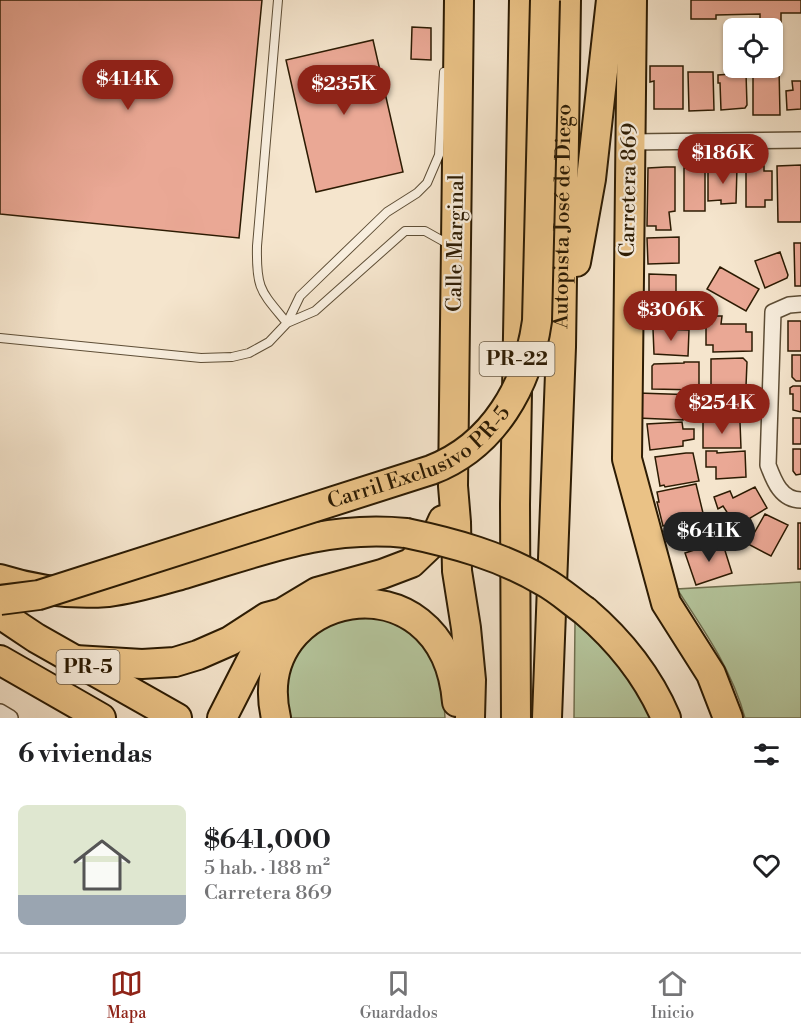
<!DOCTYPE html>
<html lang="es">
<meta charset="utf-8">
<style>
body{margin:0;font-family:"Libre Bodoni",serif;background:#f6f6f6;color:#202124;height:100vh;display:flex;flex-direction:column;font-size:22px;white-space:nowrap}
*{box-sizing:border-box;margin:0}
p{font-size:20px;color:#757577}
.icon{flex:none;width:33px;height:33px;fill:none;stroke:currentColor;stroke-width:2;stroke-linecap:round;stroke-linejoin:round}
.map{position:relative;height:718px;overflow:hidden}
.sheet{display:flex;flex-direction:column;background:#fff;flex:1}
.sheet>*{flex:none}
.tools{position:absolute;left:723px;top:18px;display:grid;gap:12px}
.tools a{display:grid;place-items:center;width:60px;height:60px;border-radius:9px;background:#fff;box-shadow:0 2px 4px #0004;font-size:30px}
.price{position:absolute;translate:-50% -51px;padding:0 14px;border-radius:21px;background:#8f2418;color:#fff;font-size:20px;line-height:39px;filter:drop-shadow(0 2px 3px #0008)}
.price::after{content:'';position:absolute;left:50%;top:36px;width:18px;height:14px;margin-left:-9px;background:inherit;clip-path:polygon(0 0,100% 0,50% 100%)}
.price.current{background:#222;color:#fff}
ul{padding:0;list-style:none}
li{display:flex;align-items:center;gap:18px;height:150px;padding:0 18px}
li span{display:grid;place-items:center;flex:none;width:168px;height:120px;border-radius:9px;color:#555}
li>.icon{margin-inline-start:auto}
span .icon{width:72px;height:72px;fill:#fffc;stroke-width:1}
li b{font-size:26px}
h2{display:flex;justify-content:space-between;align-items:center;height:72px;padding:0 18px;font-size:26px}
.tabs{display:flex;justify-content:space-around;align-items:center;height:84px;border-top:2px solid #e0e0e0;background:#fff;font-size:16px;color:#757577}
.tabs a{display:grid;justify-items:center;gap:3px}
.tabs .current{color:#8f2418}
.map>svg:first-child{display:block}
</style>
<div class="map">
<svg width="801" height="718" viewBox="0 0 801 718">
<rect width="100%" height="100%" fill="#f5e5cd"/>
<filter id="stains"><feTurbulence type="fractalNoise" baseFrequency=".00333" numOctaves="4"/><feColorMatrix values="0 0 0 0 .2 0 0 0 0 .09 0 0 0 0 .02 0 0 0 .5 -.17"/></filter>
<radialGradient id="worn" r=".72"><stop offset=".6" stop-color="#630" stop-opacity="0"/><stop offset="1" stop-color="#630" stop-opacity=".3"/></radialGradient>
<path fill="#b5c69d" stroke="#707050" stroke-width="1.5" d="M801,582V718H745C732,670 704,630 677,589Z
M365,614C381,618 400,621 413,632C436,652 444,689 445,718H291L284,696L291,658L310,632Z
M575,622L616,657L654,718H574Z"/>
<path fill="#eaa895" stroke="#2c1b03" stroke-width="1.5" d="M0,0H262L239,238L0,214Z
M691,0H801V13H781V29L760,28V14L716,15V19H691Z
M412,27L431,28V60L411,59Z
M373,40L403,172L316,192L286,60Z
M650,66H683V109H654V81L650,82Z
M779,67L780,115H753V68Z
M688,72H713L714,110L689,111Z
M746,73L747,105L745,108L721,110L720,83H718V75Z
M792,81H801V109L787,110L786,91L793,90Z
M801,165V222H778L777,166Z
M746,166H764V171H772V200H765V207H746Z
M666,167H675V211L669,212L671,230H656V226H647L648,168Z
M705,167V211H684V168Z
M737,167L736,203L721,204V200L708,201V168Z
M679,237V263L648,264L647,238Z
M794,243H801V286H795Z
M780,252L788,275L787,278L765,288L755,261Z
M720,267L759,289L746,311L707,289Z
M649,274L676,275V292H649Z
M649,300L691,301L690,320H676V326H650Z
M706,316H722L721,324H746V332H752V351L713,352V345H706Z
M788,321H801V351H788Z
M653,329L689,330L688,356L654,354Z
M792,355H801V381H796L792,377Z
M743,358L747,362L746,386L711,387V359Z
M684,362H699V390L652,389V366L654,364L684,363Z
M793,386H801V412L793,410V394H790V388Z
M751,389V400H755V406H751L752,416H715L714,397L718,396V390Z
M638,393L697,395L696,414L683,413V420L638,418Z
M793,418H801V444H793Z
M703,421L740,422L741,448H703Z
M682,422L683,429H694V439L683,441V446L650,450L647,424Z
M793,449H801V474L796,475L793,471Z
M706,451H717V453L745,451L746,477L716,479V467H706Z
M686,453H693L699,481L665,487L664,485L660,486L655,457Z
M696,484L703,513L670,522V524L663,526L657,502H659L657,492Z
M755,487L767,508L750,518L751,521L729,534L723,525L732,520L723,506L718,509L714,497L730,491L733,498Z
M706,513L714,539L684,549L675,523Z
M765,514L788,525L771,556L748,544Z
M798,523H801V569H798Z
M722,541L732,573L696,585L685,553Z"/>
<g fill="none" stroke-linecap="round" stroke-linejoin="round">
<g stroke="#5e4e36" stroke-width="10">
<path id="lane" d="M278,0L257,246C256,290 261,291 287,323
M287,323L315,311L405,231H425L450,245
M0,338L201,358L232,357L249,353L269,342L287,323L300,296L387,212L417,193L427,183L439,155L444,72"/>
</g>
<g stroke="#5e4e36" stroke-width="18">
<path id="street" d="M630,142L801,140
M801,304L789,305L773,312L768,465C774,481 781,500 801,500
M0,712L10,718"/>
</g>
<g stroke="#2c1b03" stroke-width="32">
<g id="highway">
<path d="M459,0L453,486L456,522L457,571L466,628L471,680L470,718"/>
<path d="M632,0L627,459L666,603L711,674L728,718"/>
<path d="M576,262L591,179L611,0"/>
<path d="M0,579C35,590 71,595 108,592C134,589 159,581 184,574C262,551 323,525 406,533"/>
<path d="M585,611C619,640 648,676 666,718"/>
<path d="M0,614L36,638L177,718"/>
<path d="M0,660L101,718"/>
<path d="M75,660L142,664L175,662L198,655L230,641L267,617L282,613L317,592L382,574L411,563L433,542L443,520"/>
<path d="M222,718L253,657L281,614"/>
<path d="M276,718C246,590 444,549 457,702"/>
<path d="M516,718L515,504L524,0"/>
<path id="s1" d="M547,718L561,347L566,0"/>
</g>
</g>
<use href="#lane" stroke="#f8eede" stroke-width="8"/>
<use href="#street" stroke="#f8eede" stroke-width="15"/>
<use href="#highway" stroke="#eac286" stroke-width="28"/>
<g stroke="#2c1b03" stroke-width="32" stroke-linecap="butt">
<g id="highway-bridge">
<path d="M406,533C454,543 501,556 543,581C558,589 571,601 585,611"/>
<path id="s2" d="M0,600L39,595L431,470C494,446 528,385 537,321L545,0"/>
</g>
</g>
<use href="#highway-bridge" stroke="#eac286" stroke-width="28"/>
</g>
<g text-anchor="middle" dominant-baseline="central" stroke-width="4.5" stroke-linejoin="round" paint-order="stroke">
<g fill="#f8eede" stroke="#695a45" stroke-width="1.5">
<rect x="479.5" y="342" width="75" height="34" rx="4.5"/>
<rect x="56.5" y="650" width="63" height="34" rx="4.5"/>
</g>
<g font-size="20" font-weight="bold" fill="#2c1b03">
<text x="517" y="359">PR-22</text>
<text x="88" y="667">PR-5</text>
</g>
<g font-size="21" fill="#2c1b03" stroke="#f8eede">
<text transform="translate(629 190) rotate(-89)">Carretera 869</text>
<text stroke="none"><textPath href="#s1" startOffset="502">Autopista José de Diego</textPath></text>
<text transform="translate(456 243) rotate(-89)">Calle Marginal</text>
<text stroke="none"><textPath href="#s2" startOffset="446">Carril Exclusivo PR-5</textPath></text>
</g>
</g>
<rect width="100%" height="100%" filter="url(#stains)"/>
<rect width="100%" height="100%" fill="url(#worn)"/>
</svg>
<div class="tools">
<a><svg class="icon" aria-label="locate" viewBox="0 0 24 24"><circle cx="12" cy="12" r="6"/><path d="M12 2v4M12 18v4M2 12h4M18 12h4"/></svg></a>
</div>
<b class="price" style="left:128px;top:111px">$414K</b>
<b class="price" style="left:344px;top:116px">$235K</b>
<b class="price" style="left:723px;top:185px">$186K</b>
<b class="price" style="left:671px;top:342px">$306K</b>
<b class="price" style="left:722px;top:435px">$254K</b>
<b class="price current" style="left:709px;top:563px">$641K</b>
</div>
<section class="sheet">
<h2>6 viviendas<svg class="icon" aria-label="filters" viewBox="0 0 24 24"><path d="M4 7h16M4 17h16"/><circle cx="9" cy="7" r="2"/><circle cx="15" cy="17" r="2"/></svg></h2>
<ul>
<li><span style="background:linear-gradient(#dfe7d0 75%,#9aa5b1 0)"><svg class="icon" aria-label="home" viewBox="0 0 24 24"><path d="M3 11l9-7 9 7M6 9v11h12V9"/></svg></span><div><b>$641,000</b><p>5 hab. · 188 m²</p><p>Carretera 869</p></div><svg class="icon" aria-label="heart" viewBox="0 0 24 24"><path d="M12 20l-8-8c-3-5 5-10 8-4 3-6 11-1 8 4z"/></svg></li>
</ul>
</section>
<nav class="tabs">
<a class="current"><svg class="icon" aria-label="map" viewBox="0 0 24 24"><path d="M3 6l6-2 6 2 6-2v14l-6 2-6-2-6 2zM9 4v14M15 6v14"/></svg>Mapa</a>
<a><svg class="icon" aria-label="saved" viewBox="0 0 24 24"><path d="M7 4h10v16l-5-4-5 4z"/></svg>Guardados</a>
<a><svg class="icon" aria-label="home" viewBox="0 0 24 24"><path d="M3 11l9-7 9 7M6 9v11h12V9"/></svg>Inicio</a>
</nav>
